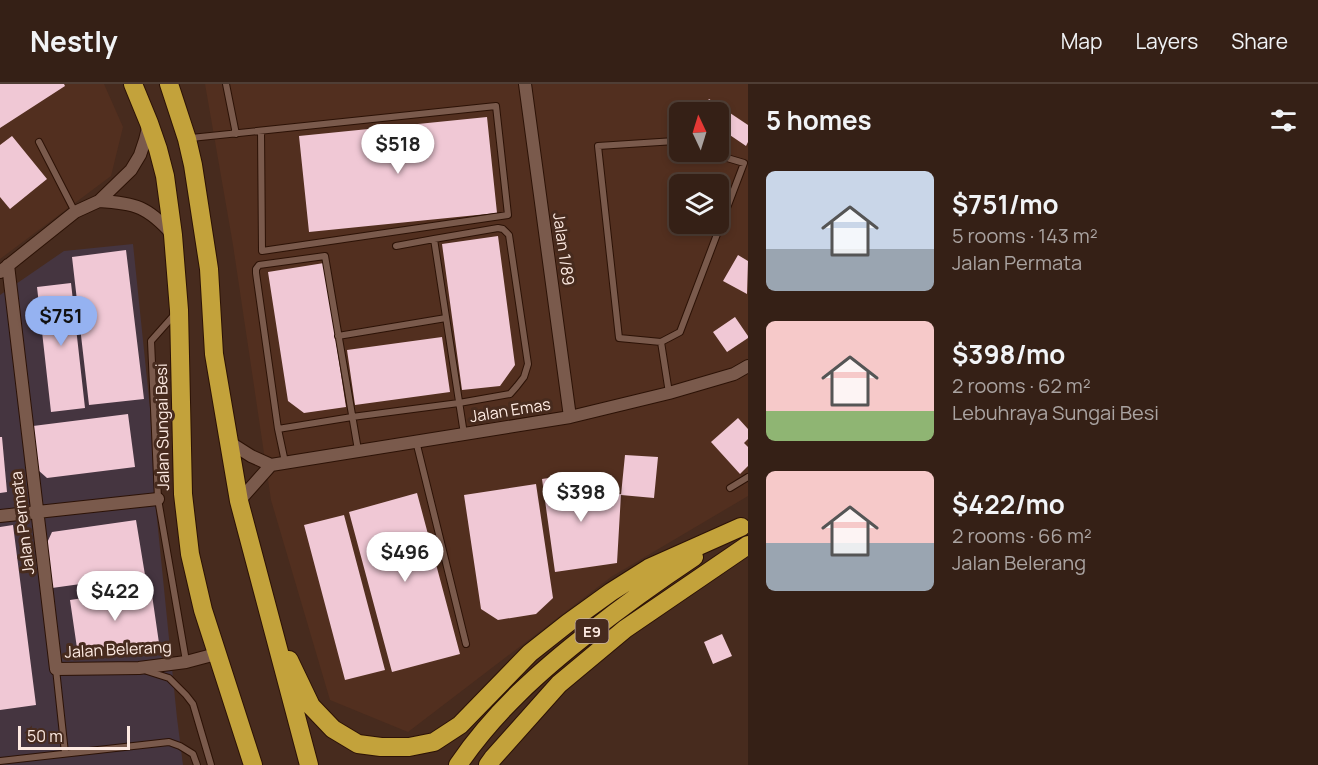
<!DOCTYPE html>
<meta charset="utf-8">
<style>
body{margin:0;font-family:Manrope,sans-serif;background:#402d23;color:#f1f3f6;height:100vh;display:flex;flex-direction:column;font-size:22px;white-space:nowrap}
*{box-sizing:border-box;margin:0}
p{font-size:20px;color:#aaa3a1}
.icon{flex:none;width:33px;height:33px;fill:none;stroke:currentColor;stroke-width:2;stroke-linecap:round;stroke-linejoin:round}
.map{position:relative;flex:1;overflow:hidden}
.sheet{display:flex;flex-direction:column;background:#352016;width:570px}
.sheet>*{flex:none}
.needle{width:39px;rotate:356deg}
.controls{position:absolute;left:669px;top:18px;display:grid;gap:12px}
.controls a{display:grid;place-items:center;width:60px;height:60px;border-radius:9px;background:#352016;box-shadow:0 3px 9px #0003,0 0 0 2px #4f3e35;font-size:30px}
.scale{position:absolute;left:18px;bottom:15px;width:112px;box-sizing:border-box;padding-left:6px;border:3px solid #fdeae2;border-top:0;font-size:16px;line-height:21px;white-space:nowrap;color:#fdeae2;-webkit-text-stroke:4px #472b1e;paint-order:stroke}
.price{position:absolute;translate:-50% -51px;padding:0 14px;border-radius:21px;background:#fff;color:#222;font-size:20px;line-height:39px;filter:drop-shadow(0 2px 3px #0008)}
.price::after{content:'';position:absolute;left:50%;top:36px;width:18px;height:14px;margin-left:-9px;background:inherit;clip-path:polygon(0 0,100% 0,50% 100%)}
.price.on{background:#95b2f1;color:#111}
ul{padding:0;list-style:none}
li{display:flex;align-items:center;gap:18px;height:150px;padding:0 18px}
li span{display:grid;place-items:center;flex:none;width:168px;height:120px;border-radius:9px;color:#555}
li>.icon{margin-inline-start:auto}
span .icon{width:72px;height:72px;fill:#fffc;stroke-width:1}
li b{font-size:26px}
h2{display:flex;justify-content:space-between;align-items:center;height:72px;padding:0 18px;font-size:26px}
header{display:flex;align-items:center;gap:36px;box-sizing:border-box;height:84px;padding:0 30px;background:#352016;border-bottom:2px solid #4f3e35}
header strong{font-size:28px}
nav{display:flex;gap:33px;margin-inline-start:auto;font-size:21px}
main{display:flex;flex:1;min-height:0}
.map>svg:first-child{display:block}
</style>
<header>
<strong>Nestly</strong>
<nav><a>Map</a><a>Layers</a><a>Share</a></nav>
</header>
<main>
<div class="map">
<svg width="748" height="681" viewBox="0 0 748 681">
<rect width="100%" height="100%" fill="#472b1e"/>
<path fill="#453540" d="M133,160L150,324L156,425L177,634L183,681H0V211L64,167Z"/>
<path fill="#522f1f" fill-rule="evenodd" d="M0,0H104L123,43L111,92L0,175Z
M205,0H748V412L611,493L408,648L330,616L271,416L233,161ZM680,28H718V68H680ZM680,100H718V140H680Z"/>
<path fill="#f0c8d5" d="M0,0H64L65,2L0,44Z
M709,15L748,41V58L746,62L718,43V28H700Z
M487,33L497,129L309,148L299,52Z
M12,52L47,95L10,125L0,113V61Z
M498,152L515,281L500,302L462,306L442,160Z
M126,166L144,315L89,321L72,173Z
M738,171L748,177L747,210L723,197Z
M324,179L346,323L304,329L288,317L268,188Z
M71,199L85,324L51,328L37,203Z
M735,233L748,252V254L727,268L713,248Z
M442,253L450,308L355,321L347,266Z
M128,330L135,383L47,394L38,386L33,342Z
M738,334L748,345V355L744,359L748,363V382L740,390L711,358Z
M0,353H2L7,408L0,409Z
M625,371L658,373L654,414L621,411Z
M589,388L593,413L621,410L617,479L555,488L542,395Z
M536,400L553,514L536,530L498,536L481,525L464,411Z
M417,409L460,570L392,588L349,428Z
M344,431L385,586L345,596L304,441Z
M136,436L145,491L52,504L46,461L52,448Z
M13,441L36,621L0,626V443Z
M151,504L159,559L78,571L70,516Z
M722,550L732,572L713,580L704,558Z"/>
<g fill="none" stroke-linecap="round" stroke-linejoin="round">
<g stroke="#2c1206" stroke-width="8">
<path id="lane" d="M226,0L236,50
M191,54L496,22L508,131L262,167L261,47
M39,58L75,128
M680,59L675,57L598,62L619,254L661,258L680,248L744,79L707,68
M396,162L434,155
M175,230L151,257L158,415L186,577
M338,252L446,234
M661,258L669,309
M278,345L352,333L459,319L510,310L517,302L524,293L528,280L509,151L503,145L498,144L434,155L464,350
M416,357L466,560
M285,378L278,345L256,189V185L259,181L325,172L358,366
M730,404L748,393
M56,585L65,669
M147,587L169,594L186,611L193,620L211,681
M0,677L169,658L180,662L193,670L197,681"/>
</g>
<g stroke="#2c1206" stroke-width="14">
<path id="street" d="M525,0L570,333
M99,117C136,119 148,123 173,151
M8,181L56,585L139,584L186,578L216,570
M0,188L75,128L99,117L131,86L140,71L145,56L149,40
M229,358L251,372L271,381
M239,417L271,381L570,333L669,309L734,290L748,282
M0,432L158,415"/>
</g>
<g stroke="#2c1206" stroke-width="20">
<path id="highway" d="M133,0L149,39L158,65L165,92L173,151L179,226L183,410L190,470L203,526L253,681
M169,0L187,55L193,81L209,185L214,270L239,417L309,681
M289,576L311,622L333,645L358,660L381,663H409L434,658L460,641L530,569L568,539L611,508L649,484L741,443
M458,681C494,628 540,587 590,548C623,522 658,497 694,473
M488,681L493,674L559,600L625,545L748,461"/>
</g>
<use href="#lane" stroke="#7a5a4c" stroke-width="6"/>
<use href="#street" stroke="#7a5a4c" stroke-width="12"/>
<use href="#highway" stroke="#c3a23b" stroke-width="18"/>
</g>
<g text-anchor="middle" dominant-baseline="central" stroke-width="6" stroke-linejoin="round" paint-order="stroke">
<rect fill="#472b1e" stroke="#c6b1a7" stroke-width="1.5" x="575.5" y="535" width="33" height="24" rx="4.5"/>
<g font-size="15" font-weight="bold" fill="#fdeae2">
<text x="592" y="547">E9</text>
</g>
<g font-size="16" fill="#fdeae2" stroke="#472b1e">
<text transform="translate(564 165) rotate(82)">Jalan 1/89</text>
<text transform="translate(510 326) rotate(-9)">Jalan Emas</text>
<text transform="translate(162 343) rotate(-91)">Jalan Sungai Besi</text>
<text transform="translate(22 439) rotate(-97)">Jalan Permata</text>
<text transform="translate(118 565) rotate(-3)">Jalan Belerang</text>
</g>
</g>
</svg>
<div class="controls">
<a><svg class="needle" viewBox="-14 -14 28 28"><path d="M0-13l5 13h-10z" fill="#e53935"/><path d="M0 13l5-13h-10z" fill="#aaa3a1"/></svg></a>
<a><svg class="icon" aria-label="layers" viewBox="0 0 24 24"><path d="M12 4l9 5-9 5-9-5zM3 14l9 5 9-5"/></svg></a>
</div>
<div class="scale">50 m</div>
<b class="price" style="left:398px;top:91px">$518</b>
<b class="price on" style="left:61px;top:263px">$751</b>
<b class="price" style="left:581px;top:439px">$398</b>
<b class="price" style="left:405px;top:499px">$496</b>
<b class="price" style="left:115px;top:538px">$422</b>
</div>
<section class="sheet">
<h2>5 homes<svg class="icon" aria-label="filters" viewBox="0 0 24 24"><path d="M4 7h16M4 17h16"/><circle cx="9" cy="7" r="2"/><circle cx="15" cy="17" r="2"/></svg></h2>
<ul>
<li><span style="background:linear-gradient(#c9d6e8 65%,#9aa5b1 0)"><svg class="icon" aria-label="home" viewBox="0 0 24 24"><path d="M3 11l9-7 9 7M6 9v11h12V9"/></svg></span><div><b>$751/mo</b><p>5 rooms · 143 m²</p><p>Jalan Permata</p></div></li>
<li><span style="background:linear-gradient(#f6c9c9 75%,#8fb573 0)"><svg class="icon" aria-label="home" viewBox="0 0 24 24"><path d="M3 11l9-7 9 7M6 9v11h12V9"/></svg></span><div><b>$398/mo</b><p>2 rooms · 62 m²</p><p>Lebuhraya Sungai Besi</p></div></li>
<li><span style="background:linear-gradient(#f6c9c9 60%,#9aa5b1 0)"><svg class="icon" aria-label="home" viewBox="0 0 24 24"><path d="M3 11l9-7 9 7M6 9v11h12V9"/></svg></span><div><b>$422/mo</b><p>2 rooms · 66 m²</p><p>Jalan Belerang</p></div></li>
</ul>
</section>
</main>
